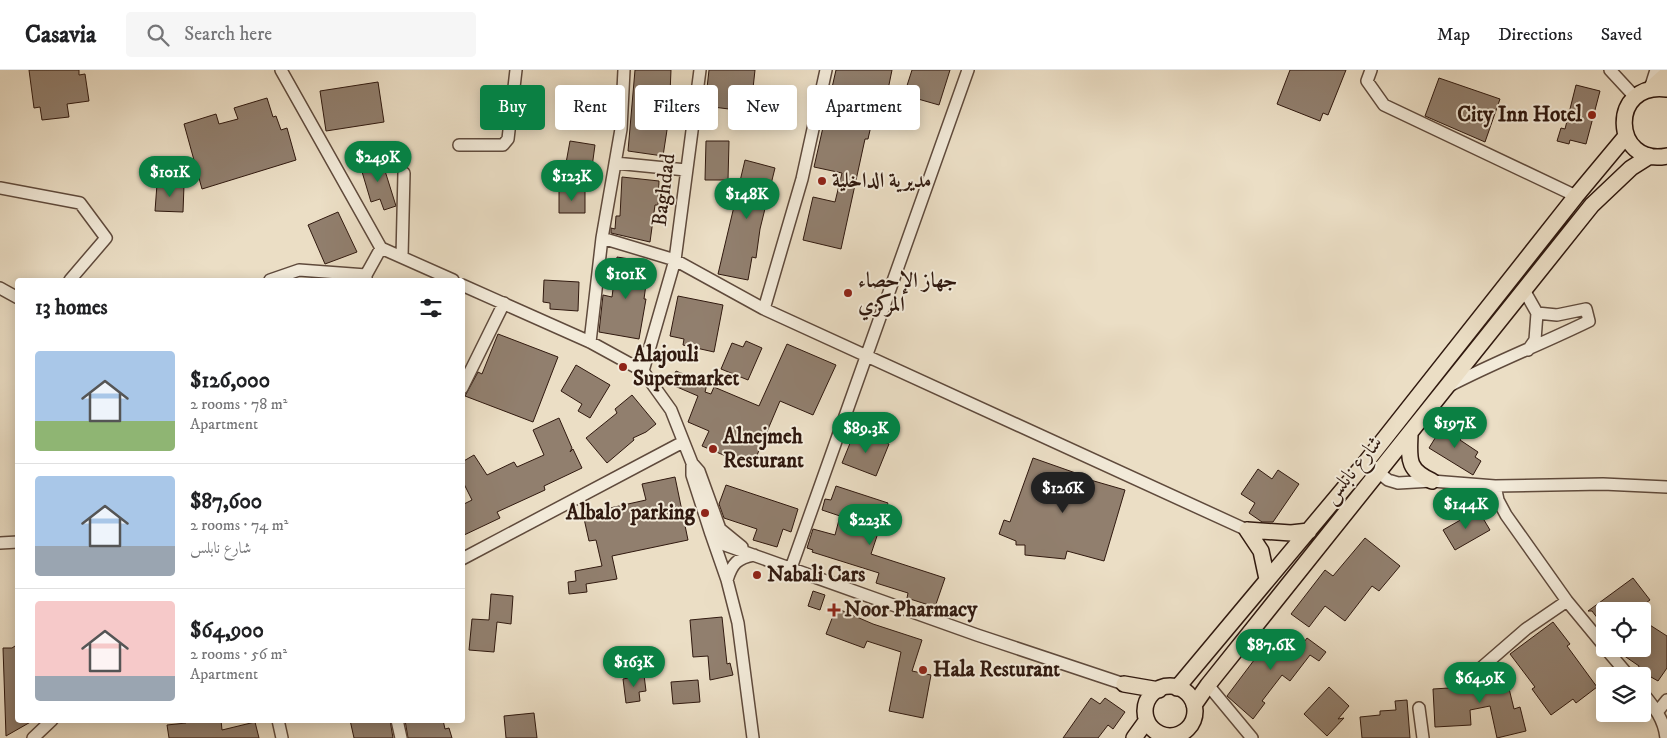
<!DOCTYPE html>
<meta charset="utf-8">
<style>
body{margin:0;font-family:"IM FELL DW Pica",Amiri,serif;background:#f6f6f6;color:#202124;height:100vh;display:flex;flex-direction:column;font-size:19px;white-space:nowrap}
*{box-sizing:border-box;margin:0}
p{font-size:16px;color:#757577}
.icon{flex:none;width:28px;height:28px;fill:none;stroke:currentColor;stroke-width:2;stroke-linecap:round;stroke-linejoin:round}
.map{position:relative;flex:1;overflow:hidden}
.sheet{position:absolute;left:15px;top:208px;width:450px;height:445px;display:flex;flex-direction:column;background:#fff;border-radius:5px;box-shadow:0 2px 12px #0003}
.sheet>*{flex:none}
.hud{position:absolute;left:480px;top:15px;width:475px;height:45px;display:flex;gap:10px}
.tools{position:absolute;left:1596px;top:532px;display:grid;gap:10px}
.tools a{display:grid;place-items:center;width:55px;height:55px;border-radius:5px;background:#fff;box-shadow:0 2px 12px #0003;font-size:25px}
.price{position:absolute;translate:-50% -42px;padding:0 11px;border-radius:18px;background:#0b8043;color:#fff;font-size:16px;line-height:32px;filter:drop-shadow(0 1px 2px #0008)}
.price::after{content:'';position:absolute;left:50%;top:30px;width:15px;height:11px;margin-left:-8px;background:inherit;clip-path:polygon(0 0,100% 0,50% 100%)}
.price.on{background:#222;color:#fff}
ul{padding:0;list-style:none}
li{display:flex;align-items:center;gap:15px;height:125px;padding:0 20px}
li+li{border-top:1px solid #e0e0e0}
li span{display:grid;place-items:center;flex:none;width:140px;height:100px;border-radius:5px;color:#555}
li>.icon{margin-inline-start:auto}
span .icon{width:60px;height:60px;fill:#fffc;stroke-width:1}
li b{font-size:21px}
h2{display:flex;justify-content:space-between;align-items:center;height:60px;padding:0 20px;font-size:21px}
.chip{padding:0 18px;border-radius:5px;background:#fff;box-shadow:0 2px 12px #0003;font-size:18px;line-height:45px}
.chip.on{background:#0b8043;color:#fff}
header{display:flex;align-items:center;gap:30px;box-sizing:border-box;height:70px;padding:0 25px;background:#fff;border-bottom:1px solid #e0e0e0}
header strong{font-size:24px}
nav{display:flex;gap:28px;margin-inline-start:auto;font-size:18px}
.search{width:350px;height:45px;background:#f6f6f6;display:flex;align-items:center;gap:12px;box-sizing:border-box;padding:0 18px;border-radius:5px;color:#757577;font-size:19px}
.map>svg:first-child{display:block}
</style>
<header>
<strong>Casavia</strong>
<div class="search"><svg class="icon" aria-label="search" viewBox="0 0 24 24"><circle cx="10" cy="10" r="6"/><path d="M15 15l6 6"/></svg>Search here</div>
<nav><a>Map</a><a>Directions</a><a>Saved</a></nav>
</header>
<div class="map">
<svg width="1667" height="668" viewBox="0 0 1667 668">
<rect width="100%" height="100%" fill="#ebdec5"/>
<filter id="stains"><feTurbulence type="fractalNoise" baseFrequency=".004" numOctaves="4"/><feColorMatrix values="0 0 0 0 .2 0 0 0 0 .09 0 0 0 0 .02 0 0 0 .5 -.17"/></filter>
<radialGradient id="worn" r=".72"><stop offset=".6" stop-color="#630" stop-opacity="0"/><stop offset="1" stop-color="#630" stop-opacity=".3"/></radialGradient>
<path fill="#917f6e" stroke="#30190f" d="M29,0H79V5L85,4L89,31L67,34L69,47L42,50L40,37L34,38Z
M635,0H671L669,47L663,86L628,81Z
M709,0H755L750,46L736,45L737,40L705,36Z
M836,0H892L882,49L873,47L868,69H865L841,179L803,170L813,127L835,132L842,103L814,97Z
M912,0H950L939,35L904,25Z
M1290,0H1346L1328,45L1323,43L1320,51L1277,34Z
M1439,8L1500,29L1485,72L1425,46Z
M378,12L384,52L326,61L320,21Z
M1576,15L1600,21L1586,74L1570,70L1569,74L1557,71L1561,58L1565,59Z
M568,21L602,26L599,48L565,42Z
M267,28L273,47L276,46L281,60L287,58L296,90L202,119L184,54L216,44L219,54L238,49L234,38Z
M570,71L595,75L592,97L566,93Z
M706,71H729L728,110H705Z
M381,88L396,136L384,140L380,129L371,132L360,95Z
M745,90L775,98L760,159L756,188L752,187L748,210L718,204Z
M622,107L659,111L658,135H655L650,172L611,163V158L615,159L616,146H620Z
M157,114L184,115L183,142L155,141Z
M559,120L585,121V143H559Z
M338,142L357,182L325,194L308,155Z
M617,187L649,192L644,229H646L639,269L599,262L603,225L612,227Z
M544,210L579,212L578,241L550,239V233L543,232Z
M678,226L723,235L714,282L683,275L684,269L670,266Z
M498,264L558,287L533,352L465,326L478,302L482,304Z
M746,271L762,278L748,310L721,299L732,273L743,277Z
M787,274L836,295L813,345L780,331L752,397L702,376L709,361L688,352L698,326L670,314L676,301L707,314L705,322L711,324L714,317L759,336Z
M576,295L610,315L590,348L578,341L582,334L561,321Z
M632,325L656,354L646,362L633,368L634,370L607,393L586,368L617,343L615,339Z
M559,348L572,378L570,382L573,379L582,398L544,416L545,420L497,442L500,448L462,466V435L472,430L462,410V392L474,385L487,405L514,392L517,397L544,385L533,360Z
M1445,352L1464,364L1460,370L1478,382L1475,387L1481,391L1473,405L1429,378Z
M855,361L889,374L876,406L842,393Z
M1033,388L1087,407V409L1125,420L1104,491L1067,481L1065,489L1025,485V475H1016V471L999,464L1004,450L1010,452Z
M1258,399L1272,409L1278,400L1299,414L1273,452H1262L1249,443L1255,433L1241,424Z
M675,407L688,470L612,486L617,509L586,514L587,522L569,524L568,512L576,511L575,501L602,496L596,470L589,471L583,444L646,430L642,414Z
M726,415L798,439L791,462L783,459L777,477L753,470L757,459L724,448L719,434Z
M836,416L888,433L871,484L945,508L935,537L907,528L908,523L876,513L879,503L812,482L813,480L807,478L813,459L835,465L840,446L822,440L825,429L831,430Z
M1478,440L1490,460L1455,480L1443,460Z
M1365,468L1400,496L1379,521L1372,516L1345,551L1325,536L1309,557L1291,544L1325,500L1333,506Z
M1633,508L1650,530L1635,541H1605V558L1592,541H1588Z
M813,521L825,525L820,540L808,536Z
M491,524L513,526L511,554L497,552L494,582L469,580L472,549L489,550Z
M836,538L873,554L922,570L912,601L931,605L923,648L889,641L901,582L867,571L864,578L826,564Z
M722,547L727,594L730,593L733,605L710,610L708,586L693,587L690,550Z
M1642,550L1667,566V598L1658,611L1651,607L1648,611L1636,604L1639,596L1623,585L1627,579H1642Z
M1553,552L1570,574L1567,576L1597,617L1576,633L1573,629L1551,645L1532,619L1535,617L1510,584Z
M1276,561L1299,579L1307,568L1326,582L1319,591L1310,585L1290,611L1282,605L1262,631L1265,633L1253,649L1227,626Z
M18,574V650H34L6,666L3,578H12Z
M1503,594L1514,639L1520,637L1526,661L1497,668L1490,636L1470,640L1471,655L1435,657L1433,619L1481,616L1479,610L1495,596Z
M644,605L646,621L639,622L640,631L626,633L623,609Z
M698,610L700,632L673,634L671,612Z
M1329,617L1349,636L1338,649L1344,648L1327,666L1304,644Z
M1091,628L1100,634L1105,628L1125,642L1113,659L1108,655L1098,668H1063Z
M1407,630L1410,668H1362L1360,647L1380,645V641L1396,640L1395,631Z
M534,643L537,668H506L504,646Z
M185,650H221L222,660L255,652L259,668H169L167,655L186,653Z
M350,650H390L393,668H354Z
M405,650H443L445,659L449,658L452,668H408Z"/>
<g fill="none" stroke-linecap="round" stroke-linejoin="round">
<g stroke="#5f4a3c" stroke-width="14">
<path id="minor" d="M281,0L381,178L453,210
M1371,0L1367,11L1384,35L1576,126
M1610,0L1635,27
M1650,19L1656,0
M459,75H503L508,69L516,0
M615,93L686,100
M0,118L80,133L106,168L70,210
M602,168L675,190L764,239L1247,460
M402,187L404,103
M270,210L299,200L366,205
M366,210V205L381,178
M462,215L590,272L643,301L671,340L692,393L699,401L720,459L742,477
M0,218L18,228
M764,239L802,109L826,0
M590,272L602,168L621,59L624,0
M1528,280L1535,270L1537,243
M643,301L675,190L700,0
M1449,316C1495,292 1542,274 1589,251L1586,239L1557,245L1537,243L1524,220
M462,318L504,233
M692,393V405L711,464L725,475L977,565L1124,614
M1372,397L1388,410L1398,413L1432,411L1495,416L1603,414L1667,417
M1495,416L1498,430L1506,445L1567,531L1605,577
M711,464L727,510L738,553L753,668
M0,473L18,472
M462,489L683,372
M791,498L968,0
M727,510C732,494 737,488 754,485
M1606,579L1629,606
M1473,605L1526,559L1567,531
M1208,615L1252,668
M1642,622C1654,637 1664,649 1666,668
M1419,638L1423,668
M1658,641L1667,630
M278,650L282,668
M397,650L401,668
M33,668L52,650"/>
</g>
<g stroke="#30190f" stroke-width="18">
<path id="major" d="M1650,19L1667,4
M1667,19C1608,11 1612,97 1667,86
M1410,365C1409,389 1407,400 1432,411
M1247,460L1291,463L1309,461
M1247,460L1261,481L1267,509
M1124,614L1159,620
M1145 641a25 25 0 1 1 50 0a25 25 0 1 1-50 0Z
M1177,618L1366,392L1576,126L1626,66
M1194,635L1208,615L1592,135L1631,98L1650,86
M1134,668L1147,650"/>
</g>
<use href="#minor" stroke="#f2ead9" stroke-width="11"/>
<use href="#major" stroke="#ebdec5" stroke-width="15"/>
</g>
<g fill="#8f2418" stroke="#f2ead9" stroke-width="2">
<circle cx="1592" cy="45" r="5"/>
<circle cx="822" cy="111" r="5"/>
<circle cx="848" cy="223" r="5"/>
<circle cx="623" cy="297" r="5"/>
<circle cx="713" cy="379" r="5"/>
<circle cx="705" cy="443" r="5"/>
<circle cx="757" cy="505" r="5"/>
<path d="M831.5 532.5h5v5h5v5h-5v5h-5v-5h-5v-5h5z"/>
<circle cx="923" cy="600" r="5"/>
</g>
<g text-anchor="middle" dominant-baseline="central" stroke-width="4" stroke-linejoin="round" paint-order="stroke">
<g font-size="21" font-weight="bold" fill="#30190f" stroke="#f2ead9" text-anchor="start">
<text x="1582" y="45" text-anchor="end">City Inn Hotel</text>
<text x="832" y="111">مديرية الداخلية</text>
<text x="858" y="211">جهاز الإحصاء<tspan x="858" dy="24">المركزي</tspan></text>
<text x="633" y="285">Alajouli<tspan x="633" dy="24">Supermarket</tspan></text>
<text x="723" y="367">Alnejmeh<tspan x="723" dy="24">Resturant</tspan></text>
<text x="695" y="443" text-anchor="end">Albalo' parking</text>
<text x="767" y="505">Nabali Cars</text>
<text x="844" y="540">Noor Pharmacy</text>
<text x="933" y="600">Hala Resturant</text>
</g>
<g font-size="21" fill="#30190f" stroke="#f2ead9">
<text transform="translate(664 120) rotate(-83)">Baghdad</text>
<text transform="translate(1353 400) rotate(-51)">شارع نابلس</text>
</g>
</g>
<rect width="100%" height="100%" filter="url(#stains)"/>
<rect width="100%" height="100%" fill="url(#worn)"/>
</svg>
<div class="tools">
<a><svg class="icon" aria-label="locate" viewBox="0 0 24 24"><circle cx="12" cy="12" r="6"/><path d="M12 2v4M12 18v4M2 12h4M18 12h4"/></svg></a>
<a><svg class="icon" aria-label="layers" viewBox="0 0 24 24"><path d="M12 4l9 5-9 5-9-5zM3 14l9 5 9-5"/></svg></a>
</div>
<b class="price" style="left:378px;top:113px">$249K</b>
<b class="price" style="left:170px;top:128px">$101K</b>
<b class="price" style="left:572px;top:132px">$123K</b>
<b class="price" style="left:747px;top:150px">$148K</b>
<b class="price" style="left:626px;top:230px">$101K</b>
<b class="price" style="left:1455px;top:379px">$197K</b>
<b class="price" style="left:866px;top:384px">$89.3K</b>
<b class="price on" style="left:1063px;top:444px">$126K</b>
<b class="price" style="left:1466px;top:460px">$144K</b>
<b class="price" style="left:870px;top:476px">$223K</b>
<b class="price" style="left:1271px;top:601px">$87.6K</b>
<b class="price" style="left:634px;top:618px">$163K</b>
<b class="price" style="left:1480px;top:634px">$64.9K</b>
<div class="hud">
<a class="chip on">Buy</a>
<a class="chip">Rent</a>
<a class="chip">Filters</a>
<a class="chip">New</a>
<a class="chip">Apartment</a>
</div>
<section class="sheet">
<h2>13 homes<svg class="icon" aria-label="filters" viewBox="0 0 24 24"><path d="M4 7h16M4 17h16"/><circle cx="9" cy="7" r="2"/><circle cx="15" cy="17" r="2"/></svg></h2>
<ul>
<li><span style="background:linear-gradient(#a9c7e8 70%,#8fb573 0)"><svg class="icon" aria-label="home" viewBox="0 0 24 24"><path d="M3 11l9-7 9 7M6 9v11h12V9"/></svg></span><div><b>$126,000</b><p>2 rooms · 78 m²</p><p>Apartment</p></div></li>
<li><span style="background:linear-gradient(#a9c7e8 70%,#9aa5b1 0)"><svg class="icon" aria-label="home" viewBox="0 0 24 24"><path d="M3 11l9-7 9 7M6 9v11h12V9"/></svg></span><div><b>$87,600</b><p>2 rooms · 74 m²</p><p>شارع نابلس</p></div></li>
<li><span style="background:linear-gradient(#f6c9c9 75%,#9aa5b1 0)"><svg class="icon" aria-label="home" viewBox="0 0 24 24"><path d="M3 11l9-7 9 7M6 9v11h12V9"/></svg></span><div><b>$64,900</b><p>2 rooms · 56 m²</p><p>Apartment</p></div></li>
</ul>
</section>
</div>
